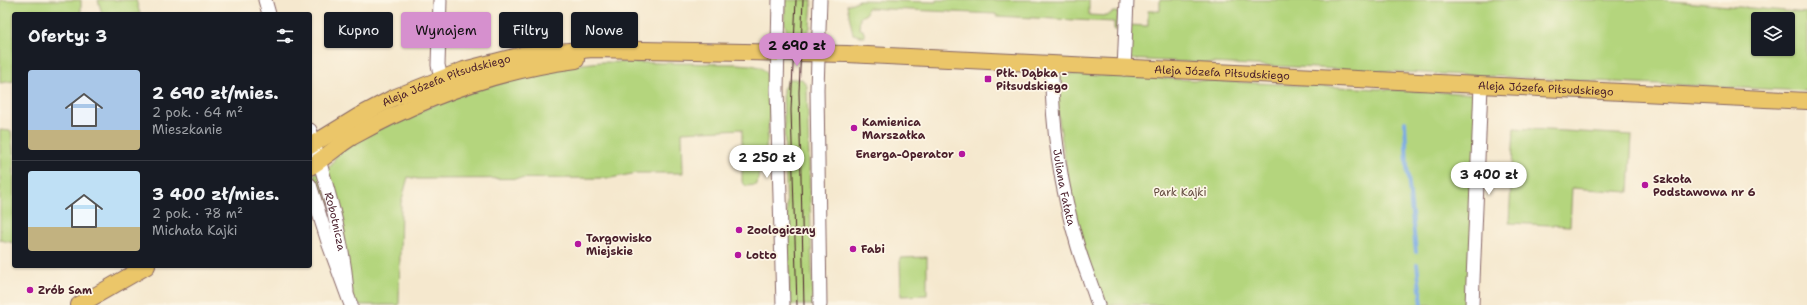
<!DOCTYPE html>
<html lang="pl">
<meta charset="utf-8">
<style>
body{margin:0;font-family:"Shantell Sans",sans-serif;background:#20242c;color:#f1f3f6;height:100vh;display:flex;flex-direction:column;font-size:15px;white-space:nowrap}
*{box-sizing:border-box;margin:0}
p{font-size:13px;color:#9ea1a6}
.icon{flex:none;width:22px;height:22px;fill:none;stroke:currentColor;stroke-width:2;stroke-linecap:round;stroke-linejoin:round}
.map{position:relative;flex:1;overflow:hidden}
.panel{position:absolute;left:12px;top:12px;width:300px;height:256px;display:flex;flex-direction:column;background:#171b24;border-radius:4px;box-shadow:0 1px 3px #0004}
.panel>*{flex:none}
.hud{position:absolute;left:324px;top:12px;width:380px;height:36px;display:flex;gap:8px}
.buttons{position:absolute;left:1751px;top:12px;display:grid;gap:8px}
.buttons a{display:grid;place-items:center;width:44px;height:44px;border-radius:4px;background:#171b24;box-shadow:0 1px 3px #0004;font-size:20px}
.price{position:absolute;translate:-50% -34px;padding:0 9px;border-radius:14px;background:#fff;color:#222;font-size:13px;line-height:26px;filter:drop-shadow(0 1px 2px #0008)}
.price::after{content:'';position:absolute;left:50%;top:24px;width:12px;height:9px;margin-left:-6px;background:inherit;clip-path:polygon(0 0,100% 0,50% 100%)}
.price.active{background:#d690ce;color:#111}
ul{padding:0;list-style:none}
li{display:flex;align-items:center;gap:12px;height:100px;padding:0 16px}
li+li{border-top:1px solid #363941}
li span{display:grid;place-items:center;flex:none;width:112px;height:80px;border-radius:4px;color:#555}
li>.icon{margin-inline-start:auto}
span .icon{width:48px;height:48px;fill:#fffc;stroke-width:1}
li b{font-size:17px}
h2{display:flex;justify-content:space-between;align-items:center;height:48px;padding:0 16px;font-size:17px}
.chip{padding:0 14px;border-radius:4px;background:#171b24;box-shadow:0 1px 3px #0004;font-size:14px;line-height:36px}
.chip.active{background:#d690ce;color:#111}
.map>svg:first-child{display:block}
</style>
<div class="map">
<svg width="1807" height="305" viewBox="0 0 1807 305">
<rect width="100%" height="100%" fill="#fcf5e5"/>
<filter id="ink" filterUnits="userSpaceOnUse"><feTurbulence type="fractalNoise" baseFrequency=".025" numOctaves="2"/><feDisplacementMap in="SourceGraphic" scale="8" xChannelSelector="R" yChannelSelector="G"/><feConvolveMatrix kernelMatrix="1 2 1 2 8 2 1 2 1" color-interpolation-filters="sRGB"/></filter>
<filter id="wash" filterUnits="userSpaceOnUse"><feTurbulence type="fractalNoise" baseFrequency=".012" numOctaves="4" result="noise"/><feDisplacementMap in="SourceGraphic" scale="16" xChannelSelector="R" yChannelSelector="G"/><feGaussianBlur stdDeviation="0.9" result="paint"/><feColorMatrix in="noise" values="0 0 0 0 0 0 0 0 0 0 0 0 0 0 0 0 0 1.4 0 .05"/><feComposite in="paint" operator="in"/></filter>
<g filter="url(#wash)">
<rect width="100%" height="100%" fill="#f5e8ce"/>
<path fill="#b4d57d" stroke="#7f7a54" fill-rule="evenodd" d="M0,0H81V14H14V81L0,83Z
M98,0H136L140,14H102Z
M786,0H812L810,28L804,36L791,35C781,27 785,11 786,0Z
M860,0L936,2V0H1089V15L1107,16L1113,12H1118L1116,31L1114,29V22L996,16V14L867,8L866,14L860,17L859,29L863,30L865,37L853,34L847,5Z
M1160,0H1661L1807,13V91L1125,59L1126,25L1148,26V11H1160ZM1758,19H1788V49H1758Z
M601,62L737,64C746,65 757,64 764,70C776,81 767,140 765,156H762L757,185L746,186L742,182V129L682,132L683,173H637L611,178L418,179L408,177L401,203L399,305H351L314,174L332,165L335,157L361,137L475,87L565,66Z
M1052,73L1481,94L1472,305H1098L1078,248Z
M789,79H802L807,86L813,305H790L783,89Z
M1514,128L1632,135L1629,192L1572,188L1570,226L1509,223Z
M0,130L11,131L14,158V243L0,240Z
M927,257V295L901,296L900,258Z"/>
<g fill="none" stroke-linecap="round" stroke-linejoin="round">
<path stroke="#79aae4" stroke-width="4" d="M1405,122L1407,167L1416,252
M1417,264L1422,305"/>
</g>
</g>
<g filter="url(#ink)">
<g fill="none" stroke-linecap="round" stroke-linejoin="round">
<g stroke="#866564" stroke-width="15">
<g id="minor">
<path d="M265,0L269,14"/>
<path d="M440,0L438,65L441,78"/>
<path d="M779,0L777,89L783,305"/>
<path d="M820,0L817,89L820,305"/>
<path id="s1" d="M1052,65C1051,125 1061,190 1078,247C1084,267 1092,285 1098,305"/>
<path d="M1124,69L1127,0"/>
<path id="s2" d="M310,130C326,183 343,236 347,291"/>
<path d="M310,185L329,245L351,305"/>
<path d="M1472,305L1481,86"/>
</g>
</g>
<g stroke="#866564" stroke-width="18">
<g id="major">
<path id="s3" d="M310,146L359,116L393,98L464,70L522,55L593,49L847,54L1807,101"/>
<path d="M310,167C325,158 337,146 352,137C422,98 497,70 576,60"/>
<path d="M79,305L147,266"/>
</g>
</g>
<use href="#minor" stroke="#fff" stroke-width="13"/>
<use href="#major" stroke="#ebc669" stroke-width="16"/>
<path stroke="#4a1f2b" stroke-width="1" d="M796,0L791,110L797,305
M803,0L799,92L804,305"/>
</g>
</g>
<g fill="#b5179e" stroke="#fcf5e5" stroke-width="1.5">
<rect x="984" y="75" width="8" height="8" rx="2"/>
<circle cx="854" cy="128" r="4"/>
<circle cx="962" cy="154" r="4"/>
<circle cx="1645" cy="185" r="4"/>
<circle cx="739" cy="230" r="4"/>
<circle cx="578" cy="244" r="4"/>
<circle cx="853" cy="249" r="4"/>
<circle cx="738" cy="255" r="4"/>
<circle cx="30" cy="290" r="4"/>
</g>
<g text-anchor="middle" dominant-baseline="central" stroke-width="3.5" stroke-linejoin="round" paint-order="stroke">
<g font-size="11" font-weight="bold" fill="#4a1f2b" stroke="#fcf5e5" text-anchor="start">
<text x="996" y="73">Płk. Dąbka -<tspan x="996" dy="13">Piłsudskiego</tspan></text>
<text x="862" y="122">Kamienica<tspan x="862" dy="13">Marszałka</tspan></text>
<text x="954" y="154" text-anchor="end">Energa-Operator</text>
<text x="1653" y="179">Szkoła<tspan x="1653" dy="13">Podstawowa nr 6</tspan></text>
<text x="747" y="230">Zoologiczny</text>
<text x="586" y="238">Targowisko<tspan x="586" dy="13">Miejskie</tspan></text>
<text x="861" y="249">Fabi</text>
<text x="746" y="255">Lotto</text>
<text x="38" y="290">Zrób Sam</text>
</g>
<g font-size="11" fill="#4a1f2b" stroke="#fcf5e5">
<text stroke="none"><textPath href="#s3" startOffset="933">Aleja Józefa Piłsudskiego</textPath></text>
<text stroke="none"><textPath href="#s3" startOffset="152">Aleja Józefa Piłsudskiego</textPath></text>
<text stroke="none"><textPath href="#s3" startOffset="1257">Aleja Józefa Piłsudskiego</textPath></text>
<text stroke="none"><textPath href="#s1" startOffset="123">Juliana Fałata</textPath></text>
<text stroke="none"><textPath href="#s2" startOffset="95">Robotnicza</textPath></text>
</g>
<g font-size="11" fill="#644c40" stroke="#fcf5e5">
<text x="1180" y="192">Park Kajki</text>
</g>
</g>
</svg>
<div class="buttons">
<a><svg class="icon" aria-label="layers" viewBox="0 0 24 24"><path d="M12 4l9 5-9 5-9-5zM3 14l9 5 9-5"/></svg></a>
</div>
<b class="price active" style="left:797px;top:67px">2 690 zł</b>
<b class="price" style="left:767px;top:179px">2 250 zł</b>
<b class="price" style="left:1489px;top:196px">3 400 zł</b>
<div class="hud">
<a class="chip">Kupno</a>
<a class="chip active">Wynajem</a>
<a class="chip">Filtry</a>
<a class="chip">Nowe</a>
</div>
<section class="panel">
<h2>Oferty: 3<svg class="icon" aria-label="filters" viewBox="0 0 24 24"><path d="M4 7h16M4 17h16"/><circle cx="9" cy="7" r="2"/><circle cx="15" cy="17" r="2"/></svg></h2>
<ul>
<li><span style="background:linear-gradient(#a9c7e8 75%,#c2b280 0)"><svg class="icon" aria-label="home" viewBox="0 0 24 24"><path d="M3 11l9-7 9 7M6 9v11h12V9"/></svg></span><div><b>2 690 zł/mies.</b><p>2 pok. · 64 m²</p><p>Mieszkanie</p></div></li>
<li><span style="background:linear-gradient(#bfe0f5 70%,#c2b280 0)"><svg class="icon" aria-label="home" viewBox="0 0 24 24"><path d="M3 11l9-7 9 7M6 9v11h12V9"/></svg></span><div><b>3 400 zł/mies.</b><p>2 pok. · 78 m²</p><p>Michała Kajki</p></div></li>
</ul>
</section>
</div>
